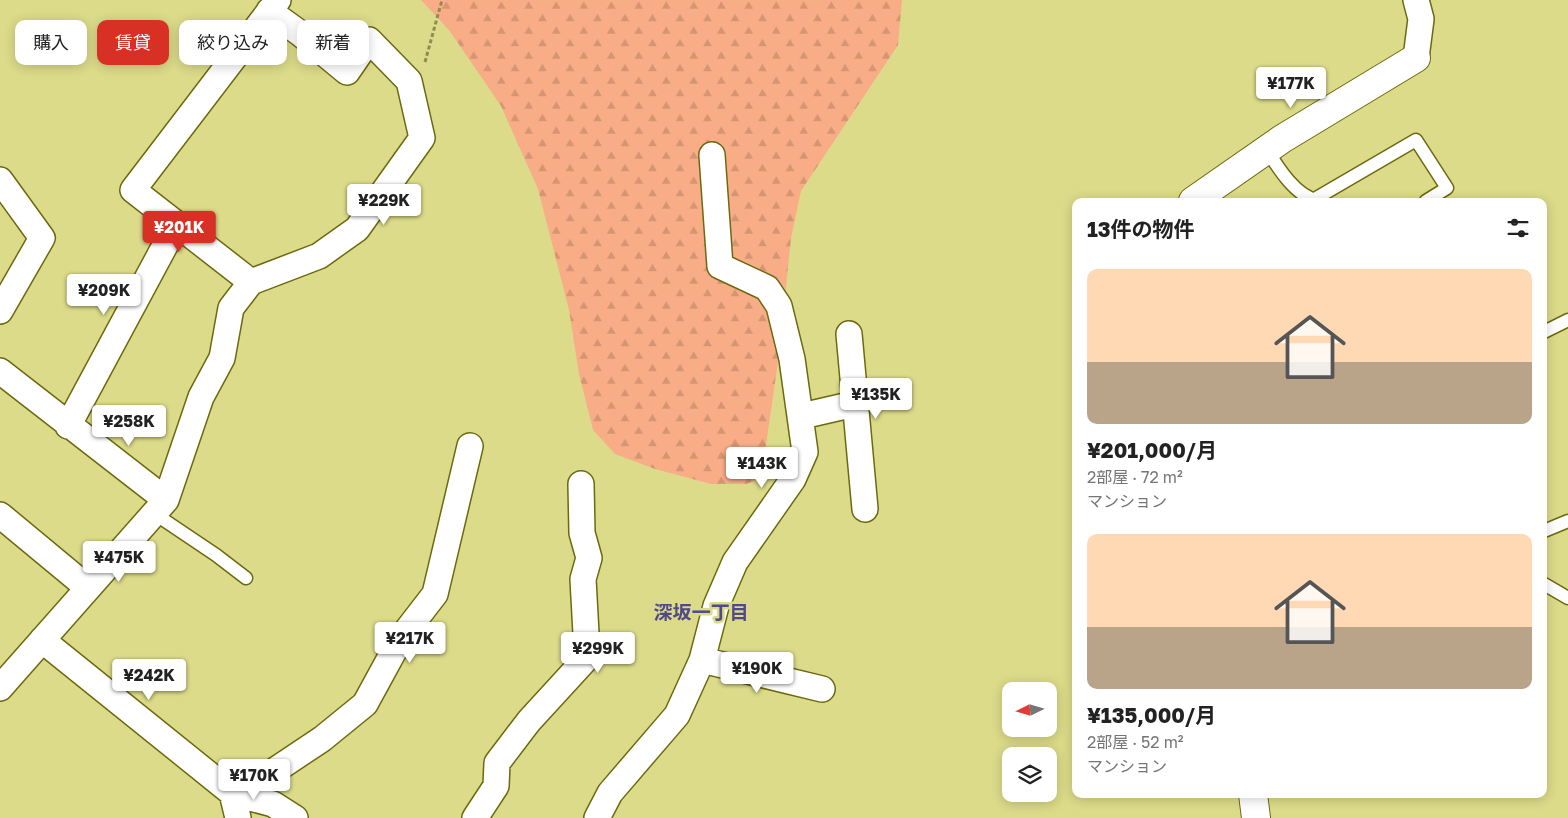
<!DOCTYPE html>
<html lang="ja">
<meta charset="utf-8">
<style>
body{margin:0;font-family:"Golos Text","Noto Sans JP",sans-serif;background:#f6f6f6;color:#222;height:100vh;display:flex;flex-direction:column;font-size:19px;white-space:nowrap}
*{box-sizing:border-box;margin:0}
p{font-size:16px;color:#767676}
.icon{flex:none;width:28px;height:28px;fill:none;stroke:currentColor;stroke-width:2;stroke-linecap:round;stroke-linejoin:round}
.map{position:relative;flex:1;overflow:hidden}
.details{position:absolute;left:1072px;top:198px;width:475px;height:600px;display:flex;flex-direction:column;background:#fff;border-radius:10px;box-shadow:0 2px 12px #0003}
.details>*{flex:none}
.guide{position:absolute;left:15px;top:20px;width:475px;height:45px;display:flex;gap:10px}
.needle{width:32px;rotate:265deg}
.buttons{position:absolute;left:1002px;top:682px;display:grid;gap:10px}
.buttons a{display:grid;place-items:center;width:55px;height:55px;border-radius:10px;background:#fff;box-shadow:0 2px 12px #0003;font-size:25px}
.price{position:absolute;translate:-50% -42px;padding:0 11px;border-radius:5px;background:#fff;color:#222;font-size:16px;line-height:32px;filter:drop-shadow(0 1px 2px #0008)}
.price::after{content:'';position:absolute;left:50%;top:30px;width:15px;height:11px;margin-left:-8px;background:inherit;clip-path:polygon(0 0,100% 0,50% 100%)}
.price.on{background:#d93025;color:#fff}
ul{padding:0;list-style:none}
li{display:grid;align-content:center;gap:10px;height:265px;padding:0 15px}
li span{display:grid;place-items:center;height:155px;border-radius:10px;color:#555}
li>.icon{margin-inline-start:auto}
span .icon{width:90px;height:90px;fill:#fffc;stroke-width:1}
li b{font-size:21px}
h2{display:flex;justify-content:space-between;align-items:center;height:60px;padding:0 15px;font-size:21px}
.pill{padding:0 18px;border-radius:10px;background:#fff;box-shadow:0 2px 12px #0003;font-size:18px;line-height:45px}
.pill.on{background:#d93025;color:#fff}
.map>svg:first-child{display:block}
</style>
<div class="map">
<svg width="1568" height="818" viewBox="0 0 1568 818">
<defs>
<pattern id="forest-firs" width="22" height="20" patternUnits="userSpaceOnUse" patternTransform="scale(1.25)"><rect width="22" height="20" fill="#f9ad87"/><path d="M5 1l3.5 6h-7zM16 11l3.5 6h-7z" fill="#d59573"/></pattern>
</defs>
<rect width="100%" height="100%" fill="#dcdb89"/>
<path fill="url(#forest-firs)" d="M421,0H902L898,45L801,191L791,238L779,355L765,452L754,481L746,484H711L655,469L615,454L593,430L579,374L569,310L538,189L501,106L449,30Z"/>
<g fill="none" stroke-linecap="round" stroke-linejoin="round">
<g stroke="#6c690e" stroke-width="15">
<path id="lane" d="M1267,150C1278,168 1296,197 1319,201
M1313,200L1416,140L1447,188L1426,201
M1544,332L1568,320
M155,514L216,555L246,578
M1544,531L1568,521
M1544,584L1568,598"/>
</g>
<g stroke="#6c690e" stroke-width="28">
<path id="street" d="M1416,0L1421,19L1416,58
M0,180L42,238L0,311
M251,282L133,190L278,0
M849,334L865,509
M0,371L166,500
M802,416L854,404
M68,426L176,225
M0,515L88,588
M42,640L232,793L273,804L295,818
M702,660L822,689
M0,688L166,500L201,397L222,358L231,308L251,282L319,256L357,229L422,138L409,81L369,40L347,72L301,34L269,11
M232,793L253,785L322,739L365,704L401,638L435,594L470,446
M232,793L238,818
M475,818L496,786L497,763L529,721L584,661L587,652L583,579L589,558L582,533L581,484
M597,818L610,793L677,715L702,660L716,606L735,562L793,479L805,452L792,359L779,306L767,288L720,266L712,155"/>
</g>
<g stroke="#6c690e" stroke-width="30">
<path id="secondary" d="M1193,201L1282,139L1416,58
M1253,794L1256,818"/>
</g>
<path stroke="#8e8d50" stroke-width="3" stroke-dasharray="4 2.5" stroke-linecap="butt" d="M425,62L442,0"/>
<use href="#lane" stroke="#fff" stroke-width="12"/>
<use href="#street" stroke="#fff" stroke-width="25"/>
<use href="#secondary" stroke="#fff" stroke-width="28"/>
</g>
<g text-anchor="middle" dominant-baseline="central" stroke-width="5" stroke-linejoin="round" paint-order="stroke">
<g font-size="19" font-weight="bold" fill="#524988" stroke="#dcdb89">
<text x="701" y="611">深坂一丁目</text>
</g>
</g>
</svg>
<div class="buttons">
<a><svg class="needle" viewBox="-14 -14 28 28"><path d="M0-13l5 13h-10z" fill="#e53935"/><path d="M0 13l5-13h-10z" fill="#767676"/></svg></a>
<a><svg class="icon" aria-label="layers" viewBox="0 0 24 24"><path d="M12 4l9 5-9 5-9-5zM3 14l9 5 9-5"/></svg></a>
</div>
<b class="price" style="left:1291px;top:109px">¥177K</b>
<b class="price" style="left:384px;top:226px">¥229K</b>
<b class="price on" style="left:179px;top:253px">¥201K</b>
<b class="price" style="left:104px;top:316px">¥209K</b>
<b class="price" style="left:876px;top:420px">¥135K</b>
<b class="price" style="left:129px;top:447px">¥258K</b>
<b class="price" style="left:762px;top:489px">¥143K</b>
<b class="price" style="left:119px;top:583px">¥475K</b>
<b class="price" style="left:410px;top:664px">¥217K</b>
<b class="price" style="left:598px;top:674px">¥299K</b>
<b class="price" style="left:757px;top:694px">¥190K</b>
<b class="price" style="left:149px;top:701px">¥242K</b>
<b class="price" style="left:254px;top:801px">¥170K</b>
<div class="guide">
<a class="pill">購入</a>
<a class="pill on">賃貸</a>
<a class="pill">絞り込み</a>
<a class="pill">新着</a>
</div>
<section class="details">
<h2>13件の物件<svg class="icon" aria-label="filters" viewBox="0 0 24 24"><path d="M4 7h16M4 17h16"/><circle cx="9" cy="7" r="2"/><circle cx="15" cy="17" r="2"/></svg></h2>
<ul>
<li><span style="background:linear-gradient(#ffd9b3 60%,#b9a48a 0)"><svg class="icon" aria-label="home" viewBox="0 0 24 24"><path d="M3 11l9-7 9 7M6 9v11h12V9"/></svg></span><div><b>¥201,000/月</b><p>2部屋 · 72 m²</p><p>マンション</p></div></li>
<li><span style="background:linear-gradient(#ffd9b3 60%,#b9a48a 0)"><svg class="icon" aria-label="home" viewBox="0 0 24 24"><path d="M3 11l9-7 9 7M6 9v11h12V9"/></svg></span><div><b>¥135,000/月</b><p>2部屋 · 52 m²</p><p>マンション</p></div></li>
</ul>
</section>
</div>
